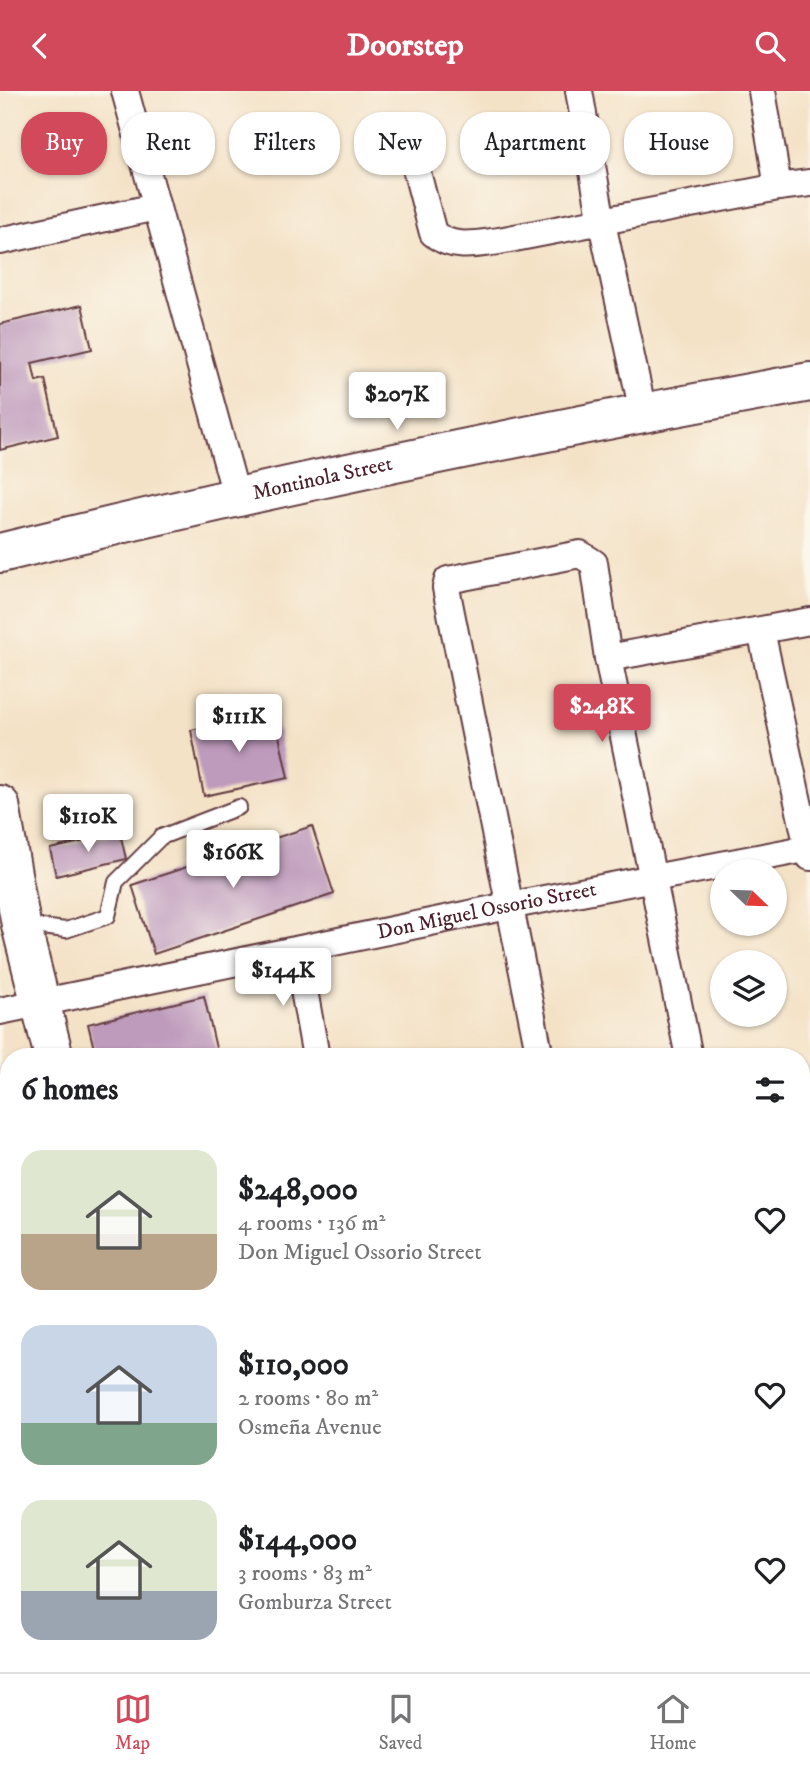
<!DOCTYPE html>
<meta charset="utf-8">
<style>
body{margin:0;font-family:"IM FELL DW Pica",serif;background:#f6f6f6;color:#202124;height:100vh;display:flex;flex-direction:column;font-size:26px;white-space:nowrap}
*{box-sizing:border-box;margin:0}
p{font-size:23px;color:#757577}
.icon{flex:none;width:38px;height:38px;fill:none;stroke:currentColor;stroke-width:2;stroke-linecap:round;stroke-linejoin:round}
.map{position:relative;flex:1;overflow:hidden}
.sheet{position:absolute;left:0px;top:957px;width:810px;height:625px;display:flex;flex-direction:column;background:#fff;border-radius:28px 28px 0 0;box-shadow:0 2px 5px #0004}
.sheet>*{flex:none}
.guide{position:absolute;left:21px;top:21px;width:768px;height:63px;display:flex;gap:14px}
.needle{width:46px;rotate:113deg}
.tools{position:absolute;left:710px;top:768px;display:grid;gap:14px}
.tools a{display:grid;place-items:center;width:77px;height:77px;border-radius:50%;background:#fff;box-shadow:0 2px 5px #0004;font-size:35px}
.price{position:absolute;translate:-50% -60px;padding:0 16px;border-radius:7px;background:#fff;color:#222;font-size:23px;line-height:46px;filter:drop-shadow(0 2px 4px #0008)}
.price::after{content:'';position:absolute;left:50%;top:42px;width:21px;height:16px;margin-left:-10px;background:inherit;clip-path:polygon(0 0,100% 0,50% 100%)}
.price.on{background:#d1495b;color:#fff}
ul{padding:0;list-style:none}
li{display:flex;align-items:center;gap:21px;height:175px;padding:0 21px}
li span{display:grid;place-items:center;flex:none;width:196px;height:140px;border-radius:21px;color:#555}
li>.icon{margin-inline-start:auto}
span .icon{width:84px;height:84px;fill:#fffc;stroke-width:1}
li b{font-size:30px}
h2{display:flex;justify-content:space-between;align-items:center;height:84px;padding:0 21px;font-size:30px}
.chip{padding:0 24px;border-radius:28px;background:#fff;box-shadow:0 2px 5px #0004;font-size:24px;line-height:63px}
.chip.on{background:#d1495b;color:#fff}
header{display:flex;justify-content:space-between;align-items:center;height:91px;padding:0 21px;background:#d1495b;color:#fff;font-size:32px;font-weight:700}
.tab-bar{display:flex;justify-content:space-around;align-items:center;height:98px;border-top:2px solid #e0e0e0;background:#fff;font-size:19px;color:#757577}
.tab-bar a{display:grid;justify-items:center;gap:4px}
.tab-bar .on{color:#d1495b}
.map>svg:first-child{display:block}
</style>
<header><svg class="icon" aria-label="back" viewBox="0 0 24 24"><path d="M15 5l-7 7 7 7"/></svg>Doorstep<svg class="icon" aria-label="search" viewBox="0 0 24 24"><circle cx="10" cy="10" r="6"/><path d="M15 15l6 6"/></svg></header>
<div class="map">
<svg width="810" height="1581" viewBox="0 0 810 1581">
<rect width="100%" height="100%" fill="#fbf7ec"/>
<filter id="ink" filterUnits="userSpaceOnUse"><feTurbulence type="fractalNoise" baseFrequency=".0143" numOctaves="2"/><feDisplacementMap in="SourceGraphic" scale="14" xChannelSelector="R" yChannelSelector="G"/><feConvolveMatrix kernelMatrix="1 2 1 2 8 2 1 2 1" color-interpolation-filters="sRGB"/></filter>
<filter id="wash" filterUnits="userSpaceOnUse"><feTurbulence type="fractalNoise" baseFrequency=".00686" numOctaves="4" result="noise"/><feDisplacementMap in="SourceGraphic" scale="28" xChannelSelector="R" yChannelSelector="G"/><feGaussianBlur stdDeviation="1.57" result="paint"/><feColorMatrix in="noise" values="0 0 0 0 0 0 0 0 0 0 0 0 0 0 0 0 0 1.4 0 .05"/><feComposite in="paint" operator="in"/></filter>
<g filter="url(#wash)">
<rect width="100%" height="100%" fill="#f4e2c7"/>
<g id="blocks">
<path fill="#be9abc" d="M82,214L92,258L32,272L36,290L45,288L58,345L0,359V233Z
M274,621L288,687L204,705L191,639Z
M312,735L334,803L154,863L132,794Z
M120,742L126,768L56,785L50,758Z
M204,905L218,966H96L88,933Z
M245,1573H278L280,1581H246Z"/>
</g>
</g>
<g filter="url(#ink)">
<use href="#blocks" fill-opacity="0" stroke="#643c42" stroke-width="2"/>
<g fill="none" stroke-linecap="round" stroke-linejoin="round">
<g stroke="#643c42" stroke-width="18">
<path id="lane" d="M25,834L66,839L108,825L116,791L161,746L239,716"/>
</g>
<g stroke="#643c42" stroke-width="30">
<g id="street">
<path d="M125,0L236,404"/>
<path d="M579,0L602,132L643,321"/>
<path d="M762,0L778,96"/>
<path d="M413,66L433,142C452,159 476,153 499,150L778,96L810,92"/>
<path d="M0,150L156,116"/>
<path d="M761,540L810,766"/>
<path d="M297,860L316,966"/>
<path id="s1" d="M0,920L508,815L810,757"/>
<path d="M540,966L446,497L448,489L580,463L594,472L608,567"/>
<path d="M689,966L608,567L810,530"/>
<path d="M0,1452L9,1450"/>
<path d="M802,1540L810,1581"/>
<path d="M0,1572L2,1581"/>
<path d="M453,1573L455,1581"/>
<path d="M667,1573L668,1581"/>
</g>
</g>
<g stroke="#643c42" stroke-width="42">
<g id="secondary">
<path id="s2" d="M0,462C268,396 538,340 810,291"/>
</g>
</g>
<g stroke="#643c42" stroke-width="42">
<path id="primary" d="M0,714L21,834L54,966
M202,1573L204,1581"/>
</g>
<use href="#lane" stroke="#fff" stroke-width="14"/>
<use href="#street" stroke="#fff" stroke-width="26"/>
<use href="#secondary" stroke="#fff" stroke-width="38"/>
<use href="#primary" stroke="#fff" stroke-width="38"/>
</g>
</g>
<g text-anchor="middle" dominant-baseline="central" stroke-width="5" stroke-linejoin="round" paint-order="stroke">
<g font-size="21" fill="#4a1f2b" stroke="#fbf7ec">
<text stroke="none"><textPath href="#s2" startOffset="331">Montinola Street</textPath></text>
<text stroke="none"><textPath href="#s1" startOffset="497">Don Miguel Ossorio Street</textPath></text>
</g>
</g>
</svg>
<div class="tools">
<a><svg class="needle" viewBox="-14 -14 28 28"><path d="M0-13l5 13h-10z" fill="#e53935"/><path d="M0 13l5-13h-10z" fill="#757577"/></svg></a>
<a><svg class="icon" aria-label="layers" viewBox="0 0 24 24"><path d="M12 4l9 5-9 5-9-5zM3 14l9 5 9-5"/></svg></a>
</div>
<b class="price" style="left:397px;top:341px">$207K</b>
<b class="price on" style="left:602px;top:653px">$248K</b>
<b class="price" style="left:239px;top:663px">$111K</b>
<b class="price" style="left:88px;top:763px">$110K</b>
<b class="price" style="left:233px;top:799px">$166K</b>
<b class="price" style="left:283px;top:917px">$144K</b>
<div class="guide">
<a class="chip on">Buy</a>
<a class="chip">Rent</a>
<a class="chip">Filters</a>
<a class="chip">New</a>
<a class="chip">Apartment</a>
<a class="chip">House</a>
</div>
<section class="sheet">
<h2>6 homes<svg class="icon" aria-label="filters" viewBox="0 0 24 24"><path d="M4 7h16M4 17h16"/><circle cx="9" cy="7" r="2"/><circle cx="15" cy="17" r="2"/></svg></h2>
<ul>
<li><span style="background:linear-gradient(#dfe7d0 60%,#b9a48a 0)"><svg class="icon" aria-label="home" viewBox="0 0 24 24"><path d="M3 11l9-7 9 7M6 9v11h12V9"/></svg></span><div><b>$248,000</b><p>4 rooms · 136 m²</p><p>Don Miguel Ossorio Street</p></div><svg class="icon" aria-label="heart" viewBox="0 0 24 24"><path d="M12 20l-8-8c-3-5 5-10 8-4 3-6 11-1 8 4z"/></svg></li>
<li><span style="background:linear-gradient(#c9d6e8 70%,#7fa58c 0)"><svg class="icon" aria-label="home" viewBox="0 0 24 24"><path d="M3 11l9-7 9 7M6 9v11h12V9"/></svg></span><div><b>$110,000</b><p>2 rooms · 80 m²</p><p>Osmeña Avenue</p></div><svg class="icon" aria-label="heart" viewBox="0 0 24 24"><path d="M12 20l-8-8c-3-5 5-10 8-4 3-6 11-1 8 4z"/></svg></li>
<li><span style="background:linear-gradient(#dfe7d0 65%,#9aa5b1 0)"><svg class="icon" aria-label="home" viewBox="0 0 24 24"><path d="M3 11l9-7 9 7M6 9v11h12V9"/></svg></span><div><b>$144,000</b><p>3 rooms · 83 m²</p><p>Gomburza Street</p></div><svg class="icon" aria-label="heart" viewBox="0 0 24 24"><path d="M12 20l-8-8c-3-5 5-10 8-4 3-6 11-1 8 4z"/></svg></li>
</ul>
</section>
</div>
<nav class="tab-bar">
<a class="on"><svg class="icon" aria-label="map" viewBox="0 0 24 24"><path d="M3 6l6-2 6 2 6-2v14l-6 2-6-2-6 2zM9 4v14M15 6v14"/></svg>Map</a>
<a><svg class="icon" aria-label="saved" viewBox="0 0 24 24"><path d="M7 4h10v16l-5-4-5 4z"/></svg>Saved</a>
<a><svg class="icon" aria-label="home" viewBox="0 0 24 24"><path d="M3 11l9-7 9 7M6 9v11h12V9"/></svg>Home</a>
</nav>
